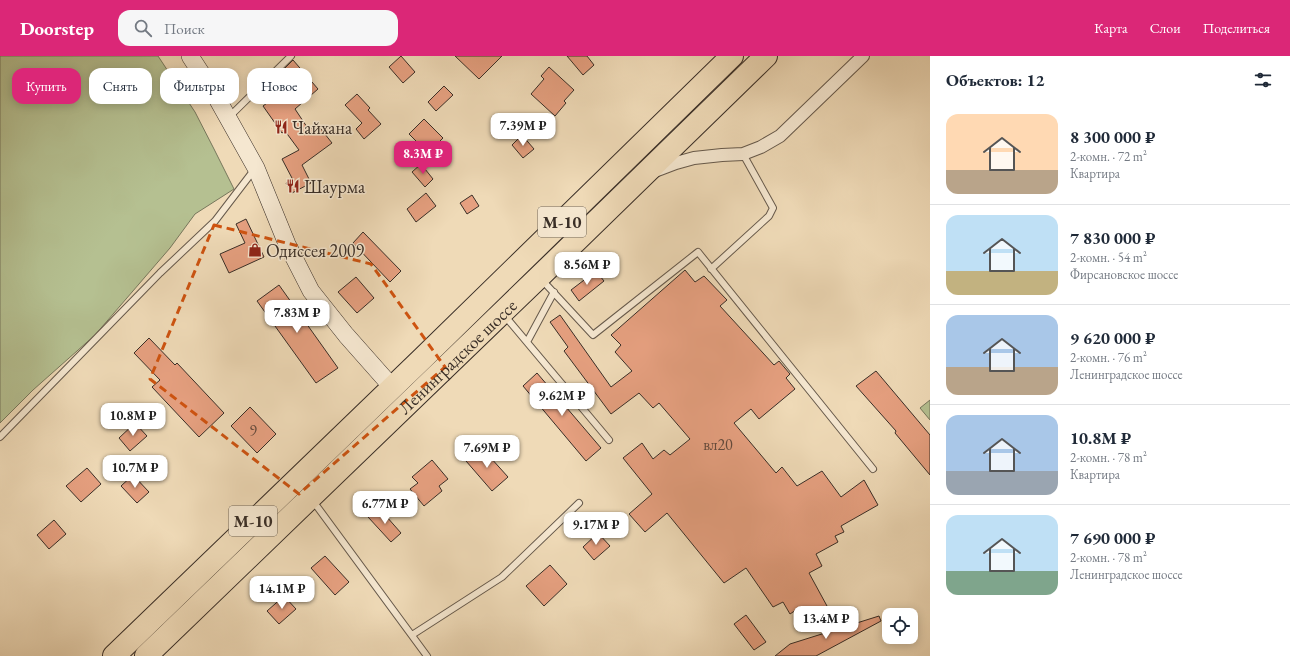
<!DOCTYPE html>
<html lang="ru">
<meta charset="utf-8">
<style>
body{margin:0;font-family:"EB Garamond",serif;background:#f6f6f7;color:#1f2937;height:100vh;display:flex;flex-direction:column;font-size:15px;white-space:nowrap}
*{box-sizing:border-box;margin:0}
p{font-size:13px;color:#747a83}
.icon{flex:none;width:22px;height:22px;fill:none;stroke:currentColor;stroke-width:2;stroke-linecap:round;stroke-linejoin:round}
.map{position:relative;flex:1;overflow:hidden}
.side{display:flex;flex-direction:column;background:#fff;width:360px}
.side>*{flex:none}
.hud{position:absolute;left:12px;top:12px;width:380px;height:36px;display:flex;gap:8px}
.controls{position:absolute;left:882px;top:552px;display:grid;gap:8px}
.controls a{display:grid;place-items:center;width:36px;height:36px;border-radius:8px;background:#fff;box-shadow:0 2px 10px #0003;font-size:20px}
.price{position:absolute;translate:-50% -34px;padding:0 9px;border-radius:8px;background:#fff;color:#222;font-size:13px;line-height:26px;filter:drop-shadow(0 1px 2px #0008)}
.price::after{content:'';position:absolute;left:50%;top:24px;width:12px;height:9px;margin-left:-6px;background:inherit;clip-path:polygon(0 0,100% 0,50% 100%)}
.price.selected{background:#db2777;color:#fff}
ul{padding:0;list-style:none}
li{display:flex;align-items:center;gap:12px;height:100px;padding:0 16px}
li+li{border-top:1px solid #e0e1e3}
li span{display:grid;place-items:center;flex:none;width:112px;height:80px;border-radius:12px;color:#555}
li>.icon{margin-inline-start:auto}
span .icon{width:48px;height:48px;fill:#fffc;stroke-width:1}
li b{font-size:17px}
h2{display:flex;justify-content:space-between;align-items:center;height:48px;padding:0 16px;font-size:17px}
.chip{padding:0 14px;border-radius:12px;background:#fff;box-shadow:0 2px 10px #0003;font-size:14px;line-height:36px}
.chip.selected{background:#db2777;color:#fff}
header{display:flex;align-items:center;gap:24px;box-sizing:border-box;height:56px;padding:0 20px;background:#db2777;color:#fff}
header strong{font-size:19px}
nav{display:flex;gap:22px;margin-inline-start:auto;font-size:14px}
.search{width:280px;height:36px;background:#f6f6f7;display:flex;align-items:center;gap:10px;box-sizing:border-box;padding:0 14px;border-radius:12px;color:#747a83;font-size:15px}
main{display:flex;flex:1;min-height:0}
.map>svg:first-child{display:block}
</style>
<header>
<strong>Doorstep</strong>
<div class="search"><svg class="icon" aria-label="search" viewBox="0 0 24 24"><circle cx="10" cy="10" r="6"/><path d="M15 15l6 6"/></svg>Поиск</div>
<nav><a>Карта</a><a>Слои</a><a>Поделиться</a></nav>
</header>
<main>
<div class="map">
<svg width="930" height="600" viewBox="0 0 930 600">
<rect width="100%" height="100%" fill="#efdab7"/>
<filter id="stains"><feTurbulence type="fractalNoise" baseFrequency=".005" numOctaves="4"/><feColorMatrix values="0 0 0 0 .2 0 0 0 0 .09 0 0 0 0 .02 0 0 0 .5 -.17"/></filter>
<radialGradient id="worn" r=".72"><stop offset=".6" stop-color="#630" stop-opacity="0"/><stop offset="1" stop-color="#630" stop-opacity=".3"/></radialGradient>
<path fill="#b5c091" stroke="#77775c" d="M0,0H158L195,56L214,93L234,133L195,158L170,192L95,279L33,334L0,367Z
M930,344V364L920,352Z"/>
<path fill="#e6a080" stroke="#392e27" d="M401,0L415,16L403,27L389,11Z
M455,0H502L479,23Z
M567,0H587L594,9L583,19Z
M293,4L318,33L295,53L309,74L317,68L332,87L302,109L311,127L292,137L286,127L293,124L282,103L299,94L285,75L282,77L263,50L286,33L276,21Z
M549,11L574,34L564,45L566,47L555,60L531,38L544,23L541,20Z
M444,30L453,39L436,55L428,46Z
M357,38L370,52L368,54L381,68L364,83L356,73L362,67L345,49Z
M424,63L443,82L428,97L409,78Z
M522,79L534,93L523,102L512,89Z
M421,108L433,123L425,131L412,116Z
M426,137L436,150L416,166L407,153Z
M472,139L479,150L467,158L460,147Z
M246,163L264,201L229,217L220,198L245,187L236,168Z
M363,176L401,215L390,226L353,187Z
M685,214L695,226L704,220L727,244L720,250L774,309L779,305L790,318L786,322L795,333L759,363L751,353L734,367L776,417L782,411L797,430L822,415L841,441L864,424L878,449L841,470L844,476L835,480L838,486L816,498L822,510L809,517L827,550L805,563L799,552L790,558L783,546L773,551L746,512L724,527L667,457L645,476L629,458L652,438L623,402L642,387L653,403L664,394L670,399L690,383L659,347L653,352L639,337L611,358L564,295L568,291L550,266L560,259L611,331L632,315L615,296L621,289L611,279Z
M596,215L604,225L579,245L571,234Z
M356,221L374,242L357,257L338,236Z
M279,229L338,312L316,327L257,245Z
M149,282L175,309L177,307L224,357L199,381L152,331L160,324L134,297Z
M876,315L930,379V419L895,377L896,375L856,330Z
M537,317L601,392L586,405L523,330Z
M250,351L276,378L257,397L231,370Z
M135,367L147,380L130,395L119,382Z
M481,391L508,421L492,435L466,405Z
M432,404L448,423L439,430L442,435L424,450L410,433L418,427L412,421Z
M87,412L101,428L81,446L66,430Z
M133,419L149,436L137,447L121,430Z
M379,452L401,477L391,486L368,461Z
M54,464L66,478L49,493L37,479Z
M598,477L610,490L594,504L583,491Z
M325,500L349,526L335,539L311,512Z
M550,509L567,528L544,550L526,530Z
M284,540L296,553L279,568L267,555Z
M746,559L766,586L754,594L734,568Z
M879,560L881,565L816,600H775L790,588Z"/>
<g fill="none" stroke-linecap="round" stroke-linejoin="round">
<g stroke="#66594b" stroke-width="8">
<path id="lane" d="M229,61L291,0
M711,213L769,160L773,152L743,98
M542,224L593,279L698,196L873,413
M505,260L609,384
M527,286L554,236
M0,381L160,217L215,165L254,114
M313,445L427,600
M412,579L502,521L579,447"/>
</g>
<g stroke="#66594b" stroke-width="14">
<path id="street" d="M655,115L676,107L694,102L722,99L743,98L761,91L780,80L863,0"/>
</g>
<g stroke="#392e27" stroke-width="18">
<path id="secondary" d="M190,0L214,37L256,112L287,188L311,235L346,279L392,331"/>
</g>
<g stroke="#392e27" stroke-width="24">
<g id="highway">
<path d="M114,600L423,302L732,0"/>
<path id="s1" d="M146,600L539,221L766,0"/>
</g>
</g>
<use href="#lane" stroke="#f5e7d0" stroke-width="6"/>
<use href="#street" stroke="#f5e7d0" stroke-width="12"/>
<use href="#secondary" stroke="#f5e7d0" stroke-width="17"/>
<use href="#highway" stroke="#efdab7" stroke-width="22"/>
</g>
<path fill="none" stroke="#ce5310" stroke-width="3" stroke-dasharray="8 5" stroke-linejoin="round" d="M214,169L371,208L445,311L299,438L150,323Z"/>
<defs>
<g id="restaurant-bare" transform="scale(1.08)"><path d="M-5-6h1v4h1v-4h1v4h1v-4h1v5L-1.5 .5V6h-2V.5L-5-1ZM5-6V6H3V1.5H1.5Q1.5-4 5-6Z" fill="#8f2418" stroke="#f5e7d0" stroke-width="2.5" paint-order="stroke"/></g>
<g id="shop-bare" transform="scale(1.08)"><path d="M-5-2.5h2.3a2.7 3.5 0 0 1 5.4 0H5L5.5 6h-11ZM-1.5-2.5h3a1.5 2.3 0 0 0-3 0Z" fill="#8f2418" stroke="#f5e7d0" stroke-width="2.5" paint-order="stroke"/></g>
</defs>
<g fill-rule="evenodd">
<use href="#restaurant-bare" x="281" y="71"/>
<use href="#restaurant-bare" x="293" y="130"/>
<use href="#shop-bare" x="255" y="194"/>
</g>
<g text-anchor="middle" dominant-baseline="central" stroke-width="3" stroke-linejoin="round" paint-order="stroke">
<g font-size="16" fill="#644a3d">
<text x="253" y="374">9</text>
<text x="718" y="388">вл20</text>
</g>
<g fill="#f5e7d0" stroke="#71665a" stroke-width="1">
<rect x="538" y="151" width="48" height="30" rx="3"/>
<rect x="229" y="450" width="48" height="30" rx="3"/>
</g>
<g font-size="17" font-weight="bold" fill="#392e27">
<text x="562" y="166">М-10</text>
<text x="253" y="465">М-10</text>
</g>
<g font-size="18" fill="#392e27" stroke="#f5e7d0" text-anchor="start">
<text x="292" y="71">Чайхана</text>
<text x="304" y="130">Шаурма</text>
<text x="266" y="194">Одиссея 2009</text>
</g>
<g font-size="18" fill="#392e27" stroke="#f5e7d0">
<text stroke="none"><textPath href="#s1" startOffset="432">Ленинградское шоссе</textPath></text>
</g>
</g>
<rect width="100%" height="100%" filter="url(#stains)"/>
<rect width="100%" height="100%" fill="url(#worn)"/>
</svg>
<div class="controls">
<a><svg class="icon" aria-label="locate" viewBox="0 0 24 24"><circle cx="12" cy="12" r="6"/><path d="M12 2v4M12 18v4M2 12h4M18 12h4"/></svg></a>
</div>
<b class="price" style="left:523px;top:91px">7.39M ₽</b>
<b class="price selected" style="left:423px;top:119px">8.3M ₽</b>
<b class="price" style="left:587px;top:230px">8.56M ₽</b>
<b class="price" style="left:297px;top:278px">7.83M ₽</b>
<b class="price" style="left:562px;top:361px">9.62M ₽</b>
<b class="price" style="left:133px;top:381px">10.8M ₽</b>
<b class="price" style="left:487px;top:413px">7.69M ₽</b>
<b class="price" style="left:135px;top:433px">10.7M ₽</b>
<b class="price" style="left:385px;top:469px">6.77M ₽</b>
<b class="price" style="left:596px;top:490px">9.17M ₽</b>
<b class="price" style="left:282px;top:554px">14.1M ₽</b>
<b class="price" style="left:826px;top:584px">13.4M ₽</b>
<div class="hud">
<a class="chip selected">Купить</a>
<a class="chip">Снять</a>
<a class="chip">Фильтры</a>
<a class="chip">Новое</a>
</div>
</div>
<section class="side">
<h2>Объектов: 12<svg class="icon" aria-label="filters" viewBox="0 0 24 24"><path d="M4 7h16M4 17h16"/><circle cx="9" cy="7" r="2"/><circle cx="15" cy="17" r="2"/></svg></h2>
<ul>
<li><span style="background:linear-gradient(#ffd9b3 70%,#b9a48a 0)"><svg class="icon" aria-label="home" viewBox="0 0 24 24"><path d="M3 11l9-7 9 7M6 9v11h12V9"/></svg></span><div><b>8 300 000 ₽</b><p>2-комн. · 72 m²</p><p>Квартира</p></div></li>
<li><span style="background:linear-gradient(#bfe0f5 70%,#c2b280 0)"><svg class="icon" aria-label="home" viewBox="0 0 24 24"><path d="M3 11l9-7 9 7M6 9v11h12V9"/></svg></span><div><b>7 830 000 ₽</b><p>2-комн. · 54 m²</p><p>Фирсановское шоссе</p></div></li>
<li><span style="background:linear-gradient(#a9c7e8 65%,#b9a48a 0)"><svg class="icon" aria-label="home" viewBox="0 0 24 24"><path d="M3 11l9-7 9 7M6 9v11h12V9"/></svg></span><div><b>9 620 000 ₽</b><p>2-комн. · 76 m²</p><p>Ленинградское шоссе</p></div></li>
<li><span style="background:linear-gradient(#a9c7e8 70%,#9aa5b1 0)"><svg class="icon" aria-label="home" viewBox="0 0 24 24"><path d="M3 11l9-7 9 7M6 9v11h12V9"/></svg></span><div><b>10.8M ₽</b><p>2-комн. · 78 m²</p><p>Квартира</p></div></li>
<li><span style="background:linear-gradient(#bfe0f5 70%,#7fa58c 0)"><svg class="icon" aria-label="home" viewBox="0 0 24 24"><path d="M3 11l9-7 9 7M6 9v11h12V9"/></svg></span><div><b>7 690 000 ₽</b><p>2-комн. · 78 m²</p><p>Ленинградское шоссе</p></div></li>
</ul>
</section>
</main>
